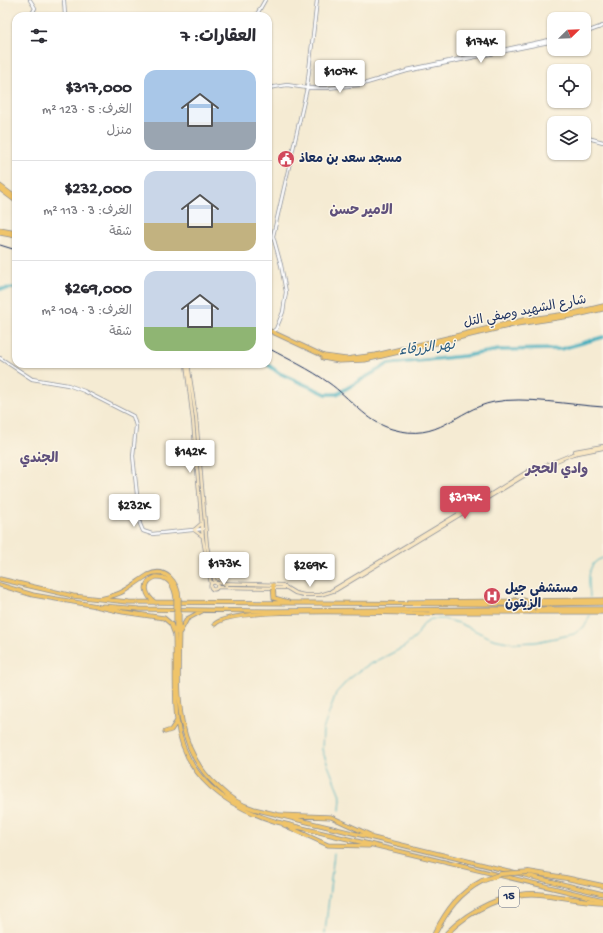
<!DOCTYPE html>
<html lang="ar">
<meta charset="utf-8">
<style>
body{margin:0;font-family:"Gochi Hand","Playpen Sans Arabic",sans-serif;background:#f2f2f3;color:#2b2b33;direction:rtl;height:100vh;display:flex;flex-direction:column;font-size:15px;white-space:nowrap}
*{box-sizing:border-box;margin:0}
p{font-size:13px;color:#7c7c81}
.icon{flex:none;width:22px;height:22px;fill:none;stroke:currentColor;stroke-width:2;stroke-linecap:round;stroke-linejoin:round}
.map{position:relative;flex:1;overflow:hidden;direction:ltr}
.side{position:absolute;left:12px;top:12px;width:260px;height:356px;display:flex;flex-direction:column;background:#fff;border-radius:12px;box-shadow:0 1px 3px #0004;direction:rtl}
.side>*{flex:none}
.needle{width:26px;rotate:67deg}
.controls{position:absolute;left:547px;top:12px;display:grid;gap:8px}
.controls a{display:grid;place-items:center;width:44px;height:44px;border-radius:8px;background:#fff;box-shadow:0 1px 3px #0004;font-size:20px}
.price{position:absolute;translate:-50% -34px;padding:0 9px;border-radius:4px;background:#fff;color:#222;font-size:13px;line-height:26px;filter:drop-shadow(0 1px 2px #0008)}
.price::after{content:'';position:absolute;left:50%;top:24px;width:12px;height:9px;margin-left:-6px;background:inherit;clip-path:polygon(0 0,100% 0,50% 100%)}
.price.on{background:#d1495b;color:#fff}
ul{padding:0;list-style:none}
li{display:flex;align-items:center;gap:12px;height:100px;padding:0 16px}
li+li{border-top:1px solid #e1e1e2}
li span{display:grid;place-items:center;flex:none;width:112px;height:80px;border-radius:12px;color:#555}
li>.icon{margin-inline-start:auto}
span .icon{width:48px;height:48px;fill:#fffc;stroke-width:1}
li b{font-size:17px}
h2{display:flex;justify-content:space-between;align-items:center;height:48px;padding:0 16px;font-size:17px}
.map>svg:first-child{display:block}
</style>
<div class="map">
<svg width="603" height="933" viewBox="0 0 603 933">
<rect width="100%" height="100%" fill="#fcf5e5"/>
<filter id="ink" filterUnits="userSpaceOnUse"><feTurbulence type="fractalNoise" baseFrequency=".025" numOctaves="2"/><feDisplacementMap in="SourceGraphic" scale="8" xChannelSelector="R" yChannelSelector="G"/><feConvolveMatrix kernelMatrix="1 2 1 2 8 2 1 2 1" color-interpolation-filters="sRGB"/></filter>
<filter id="wash" filterUnits="userSpaceOnUse"><feTurbulence type="fractalNoise" baseFrequency=".012" numOctaves="4" result="noise"/><feDisplacementMap in="SourceGraphic" scale="16" xChannelSelector="R" yChannelSelector="G"/><feGaussianBlur stdDeviation="0.9" result="paint"/><feColorMatrix in="noise" values="0 0 0 0 0 0 0 0 0 0 0 0 0 0 0 0 0 1.4 0 .05"/><feComposite in="paint" operator="in"/></filter>
<g filter="url(#wash)">
<rect width="100%" height="100%" fill="#f5ebd3"/>
<g fill="none" stroke-linecap="round" stroke-linejoin="round">
<path stroke="#3dabbc" stroke-width="1" d="M590,597C589,582 585,563 603,558
M340,810L341,798L322,750L323,730L336,693L349,679L365,667L404,647L416,637L424,623L431,619H443L459,623L493,639L513,643L536,642L574,634L585,626L590,615
M325,933L334,853"/>
<path stroke="#3dabbc" stroke-width="3.5" d="M0,289L16,288
M267,364L279,373L326,394H337L388,364L464,356L499,350L561,349L603,337"/>
</g>
</g>
<g filter="url(#ink)">
<g fill="none" stroke-linecap="round" stroke-linejoin="round">
<path stroke="#c9c5bc" stroke-width="3.5" stroke-dasharray="3.5 2" stroke-linecap="butt" d="M512,604H537
M515,609H528"/>
<g stroke="#888d98" stroke-width="4">
<path id="tertiary" d="M30,0L35,8L31,16
M64,0L65,16
M256,16L265,0
M584,33L603,26
M407,70L554,39
M268,88L287,85L307,88H327L360,85L407,71L554,41
M584,137L603,142
M272,332L276,329L283,312L286,292L281,265L273,236L307,88L317,0
M0,358L32,379L68,385L84,391L133,416L136,426L133,456L140,524L143,531L152,534L203,529"/>
</g>
<g stroke="#888d98" stroke-width="4">
<path id="secondary" d="M186,364L193,421L203,539L211,584
M188,364L196,417L207,546L215,583
M575,451L603,446
M483,499L530,470
M201,524L194,530L202,536
M214,571L217,578L226,585
M210.5 586a3.5 3.5 0 1 1 7 0a3.5 3.5 0 1 1-7 0Z
M216,583L282,585L295,593L304,595H320L336,590L532,471L573,454L603,448
M217,587L286,588
M331,591L460,513"/>
</g>
<g stroke="#888d98" stroke-width="5">
<path id="primary" d="M0,186L16,198
M0,189L16,201
M0,230L16,233
M0,233L16,236
M268,330L324,356L346,359L376,355L523,320L574,313L603,306
M323,358L339,361L365,360L517,324L577,315L603,309
M215,624C231,606 399,613 430,614L435,612"/>
</g>
<g stroke="#888d98" stroke-width="5">
<path id="trunk" d="M0,579L73,596L128,602L512,604
M0,585L33,595L97,606
M273,585L274,598L288,602
M100,599C109,597 117,595 124,591C133,586 140,580 148,575C166,566 178,583 179,599
M515,600L519,605L516,612
M524,600V605L530,612
M408,602L603,600
M156,603C145,596 141,582 156,577C169,576 175,587 176,599
M537,604L603,603
M95,606L123,612L164,618L171,624L175,635C176,663 174,692 177,720C184,778 226,806 277,822L603,900
M103,606L139,609L268,611L512,609
M537,609H603
M179,612C180,672 167,743 218,787C228,797 240,805 254,809L603,894
M431,612H603
M533,612L530,605L534,600
M180,632L187,619L202,611
M176,633V612
M165,732L171,730L177,721
M280,815L331,817L370,835
M284,825L328,845L369,846"/>
</g>
<g stroke="#888d98" stroke-width="5.5">
<path id="motorway" d="M529,872L566,878L603,886
M435,933C447,910 459,893 482,881
M447,933C470,910 505,892 538,894C560,896 581,901 603,902"/>
</g>
<use href="#tertiary" stroke="#fff" stroke-width="2.5"/>
<use href="#secondary" stroke="#f9e7c3" stroke-width="2.5"/>
<use href="#primary" stroke="#f0c469" stroke-width="3.5"/>
<use href="#trunk" stroke="#f0c469" stroke-width="3.5"/>
<use href="#motorway" stroke="#f0c469" stroke-width="4"/>
<path stroke="#1b2f5e" stroke-width="1" d="M0,245L16,250
M268,348C288,359 310,369 329,383C349,397 367,422 392,429C440,443 454,410 494,402C523,396 572,405 603,407"/>
<g stroke="#888d98" stroke-width="5" stroke-linecap="butt">
<path id="trunk-bridge" d="M176,599V612
M179,599V612"/>
</g>
<g stroke="#888d98" stroke-width="5.5" stroke-linecap="butt">
<path id="motorway-bridge" d="M482,881L501,874L529,872"/>
</g>
<use href="#trunk-bridge" stroke="#f0c469" stroke-width="3.5"/>
<use href="#motorway-bridge" stroke="#f0c469" stroke-width="4"/>
</g>
</g>
<defs>
<g id="civic-disc" transform="scale(0.9)"><circle r="9.5" fill="#d1495b" stroke="#fcf5e5"/><path d="M-.6-6.5H3V-4.5H.6V-3L4-1V1h2V6H-6V1h2V-1L-.6-3ZM-1.2 2.5V6h2.4V2.5Z" fill="#fff"/></g>
<g id="hospital-disc" transform="scale(0.9)"><circle r="9.5" fill="#d1495b" stroke="#fcf5e5"/><path d="M-5-5h3v3.5h4V-5h3V5h-3V1.5h-4V5h-3Z" fill="#fff"/></g>
</defs>
<g fill-rule="evenodd">
<use href="#civic-disc" x="286" y="159"/>
<use href="#hospital-disc" x="492" y="596"/>
</g>
<g text-anchor="middle" dominant-baseline="central" stroke-width="3" stroke-linejoin="round" paint-order="stroke">
<rect fill="#fcf5e5" stroke="#5e6a86" stroke-width="1" x="499" y="887" width="20" height="20" rx="3"/>
<g font-size="12" font-weight="bold" fill="#1b2f5e">
<text x="509" y="897">15</text>
</g>
<g font-size="13" font-weight="bold" fill="#1b2f5e" stroke="#fcf5e5" text-anchor="start">
<text x="299" y="159">مسجد سعد بن معاذ</text>
<text x="505" y="589">مستشفى جيل<tspan x="505" dy="15">الزيتون</tspan></text>
</g>
<g font-size="13" fill="#1b2f5e" stroke="#fcf5e5">
<text transform="translate(525 312) rotate(-11)">شارع الشهيد وصفي التل</text>
</g>
<g font-size="14" font-weight="bold" fill="#5f507c" stroke="#fcf5e5">
<text x="361" y="211">الامير حسن</text>
<text x="39" y="459">الجندي</text>
<text x="557" y="470">وادي الحجر</text>
</g>
<g font-size="14" font-style="italic" fill="#275a7f" stroke="#fcf5e5">
<text transform="translate(427 349) rotate(-6)">نهر الزرقاء</text>
</g>
</g>
</svg>
<div class="controls">
<a><svg class="needle" viewBox="-14 -14 28 28"><path d="M0-13l5 13h-10z" fill="#e53935"/><path d="M0 13l5-13h-10z" fill="#7c7c81"/></svg></a>
<a><svg class="icon" aria-label="locate" viewBox="0 0 24 24"><circle cx="12" cy="12" r="6"/><path d="M12 2v4M12 18v4M2 12h4M18 12h4"/></svg></a>
<a><svg class="icon" aria-label="layers" viewBox="0 0 24 24"><path d="M12 4l9 5-9 5-9-5zM3 14l9 5 9-5"/></svg></a>
</div>
<b class="price" style="left:481px;top:64px">$174K</b>
<b class="price" style="left:340px;top:94px">$107K</b>
<b class="price" style="left:190px;top:474px">$142K</b>
<b class="price on" style="left:465px;top:520px">$317K</b>
<b class="price" style="left:134px;top:528px">$232K</b>
<b class="price" style="left:224px;top:586px">$173K</b>
<b class="price" style="left:310px;top:588px">$269K</b>
<section class="side">
<h2>العقارات: 7<svg class="icon" aria-label="filters" viewBox="0 0 24 24"><path d="M4 7h16M4 17h16"/><circle cx="9" cy="7" r="2"/><circle cx="15" cy="17" r="2"/></svg></h2>
<ul>
<li><span style="background:linear-gradient(#a9c7e8 65%,#9aa5b1 0)"><svg class="icon" aria-label="home" viewBox="0 0 24 24"><path d="M3 11l9-7 9 7M6 9v11h12V9"/></svg></span><div><b>$317,000</b><p>الغرف: 5 · 123 m²</p><p>منزل</p></div></li>
<li><span style="background:linear-gradient(#c9d6e8 65%,#c2b280 0)"><svg class="icon" aria-label="home" viewBox="0 0 24 24"><path d="M3 11l9-7 9 7M6 9v11h12V9"/></svg></span><div><b>$232,000</b><p>الغرف: 3 · 113 m²</p><p>شقة</p></div></li>
<li><span style="background:linear-gradient(#c9d6e8 70%,#8fb573 0)"><svg class="icon" aria-label="home" viewBox="0 0 24 24"><path d="M3 11l9-7 9 7M6 9v11h12V9"/></svg></span><div><b>$269,000</b><p>الغرف: 3 · 104 m²</p><p>شقة</p></div></li>
</ul>
</section>
</div>
